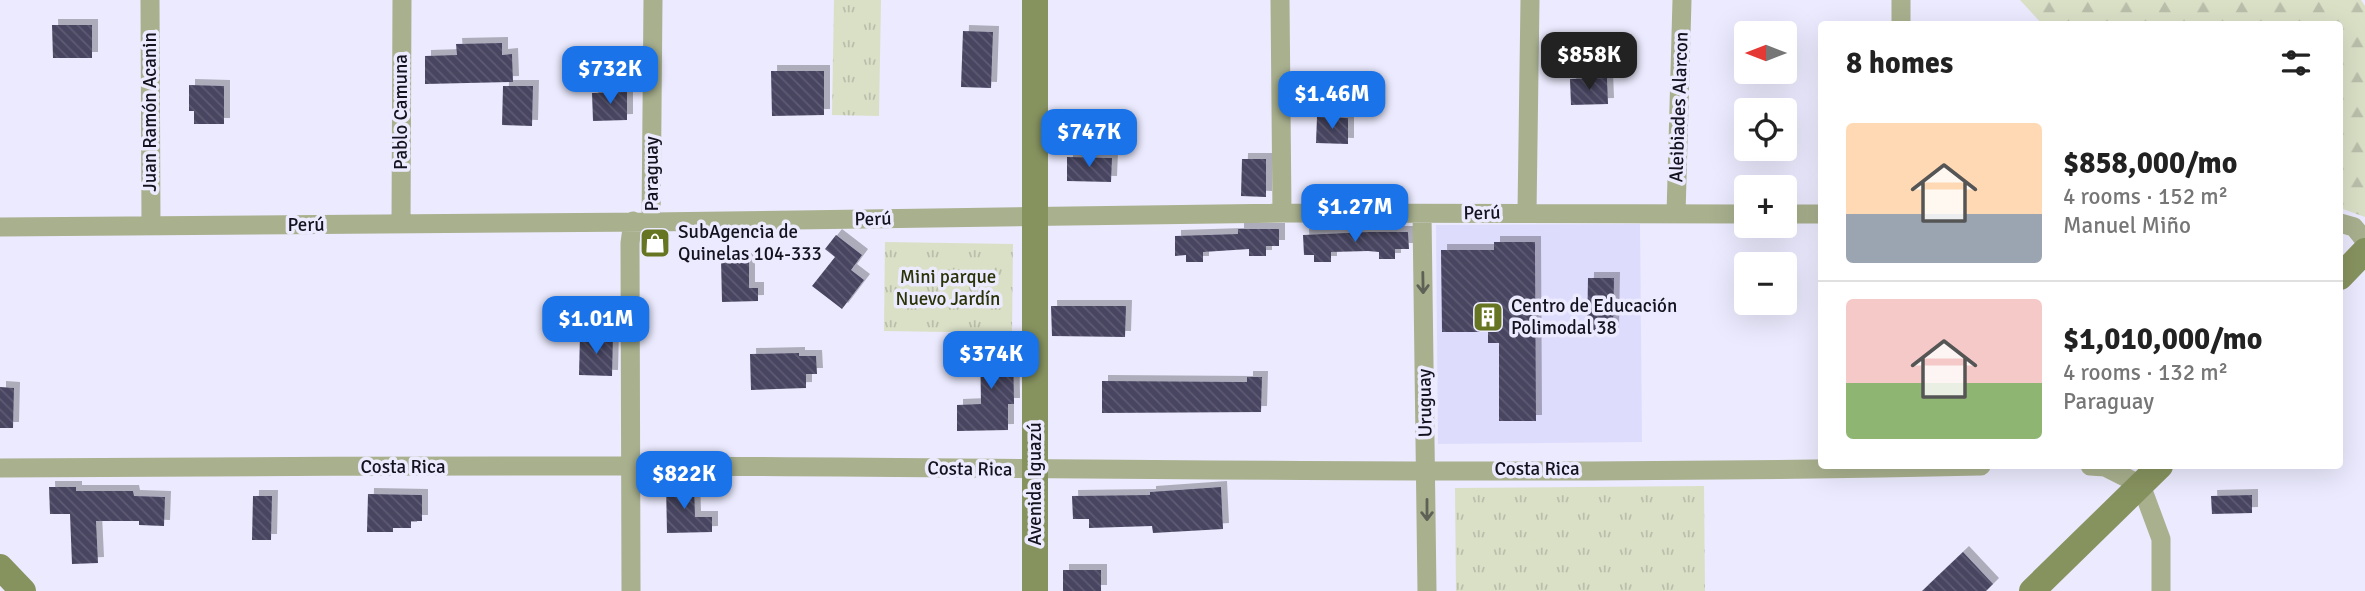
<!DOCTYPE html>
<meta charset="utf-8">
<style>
body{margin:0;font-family:Signika,sans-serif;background:#f2f2f2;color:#222;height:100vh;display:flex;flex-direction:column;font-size:26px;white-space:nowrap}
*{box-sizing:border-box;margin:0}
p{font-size:23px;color:#767676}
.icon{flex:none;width:38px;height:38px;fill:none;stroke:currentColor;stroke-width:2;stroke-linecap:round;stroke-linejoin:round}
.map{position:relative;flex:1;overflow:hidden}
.panel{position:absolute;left:1818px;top:21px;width:525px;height:448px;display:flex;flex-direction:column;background:#fff;border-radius:7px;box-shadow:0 7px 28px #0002}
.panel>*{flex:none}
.needle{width:46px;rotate:270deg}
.controls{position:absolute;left:1734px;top:21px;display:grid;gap:14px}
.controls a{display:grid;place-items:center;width:63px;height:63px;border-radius:7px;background:#fff;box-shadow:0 7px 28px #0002;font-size:35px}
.price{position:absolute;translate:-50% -60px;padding:0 16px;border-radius:14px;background:#1a73e8;color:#fff;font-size:23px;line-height:46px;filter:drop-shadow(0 2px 4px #0008)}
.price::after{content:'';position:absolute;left:50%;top:42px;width:21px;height:16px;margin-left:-10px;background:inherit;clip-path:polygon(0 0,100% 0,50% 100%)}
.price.active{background:#222;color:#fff}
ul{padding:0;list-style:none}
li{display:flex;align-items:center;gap:21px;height:175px;padding:0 28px}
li+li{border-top:2px solid #e0e0e0}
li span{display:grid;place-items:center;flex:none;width:196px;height:140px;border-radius:7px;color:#555}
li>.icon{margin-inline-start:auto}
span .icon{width:84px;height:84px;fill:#fffc;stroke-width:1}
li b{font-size:30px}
h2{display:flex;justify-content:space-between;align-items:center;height:84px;padding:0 28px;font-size:30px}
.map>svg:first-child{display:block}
</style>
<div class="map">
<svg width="2365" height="591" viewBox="0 0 2365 591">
<defs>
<pattern id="forest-firs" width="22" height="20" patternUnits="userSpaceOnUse" patternTransform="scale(1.75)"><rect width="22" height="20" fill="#d9e0c6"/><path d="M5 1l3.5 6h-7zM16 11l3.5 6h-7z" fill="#b9bfaa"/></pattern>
<pattern id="park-tufts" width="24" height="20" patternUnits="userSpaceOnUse" patternTransform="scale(1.75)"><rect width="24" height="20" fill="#d9e0c6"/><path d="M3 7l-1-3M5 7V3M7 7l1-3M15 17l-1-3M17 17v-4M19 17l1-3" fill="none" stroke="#b9bfaa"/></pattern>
<pattern id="building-back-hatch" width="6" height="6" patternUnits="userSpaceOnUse" patternTransform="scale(1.75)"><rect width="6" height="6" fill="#474461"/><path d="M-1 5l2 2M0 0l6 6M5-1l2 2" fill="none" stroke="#5e5b73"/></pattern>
<filter id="shadow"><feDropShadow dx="6" dy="-6" stdDeviation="0" flood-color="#0004"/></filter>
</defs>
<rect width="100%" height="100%" fill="#ebeafe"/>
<path fill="#dedcfd" d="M1640,224L1642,442L1438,444L1436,225Z"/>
<path fill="url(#forest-firs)" d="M2020,0H2361L2365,6V217L2340,208V24H2042Z"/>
<path fill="url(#park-tufts)" d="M834,0H881L879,116L832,115Z
M885,242L1013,244L1012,333L884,331Z
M1704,486L1705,591H1456L1455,488Z"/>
<path fill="url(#building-back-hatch)" filter="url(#shadow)" d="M52,25H92V58H53Z
M963,31L993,32L991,88L961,87Z
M502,43V55L512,54L513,82L425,84V56L457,55L456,44Z
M771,71H824V115L772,116Z
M1607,78L1608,104L1571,105L1570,79Z
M189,85L224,86V124H194V111H189Z
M503,86H533L532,126L502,125Z
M627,92V120L593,121L592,93Z
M1317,117L1348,118V144L1316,143Z
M1067,157L1112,158L1111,182L1067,181Z
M1242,159H1266V197L1241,196Z
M1238,229H1279V246H1266V256H1249V249L1203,252V262H1186V255L1175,256V236L1238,234Z
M1368,232H1408L1409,249H1395V259H1379V252L1368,251L1331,252V262H1314V255H1304L1303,235Z
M836,235L862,255L851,270L864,280L842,309L812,286L835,257L825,249Z
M1494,242H1535L1536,421H1499V343H1488V332H1442L1441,250H1494Z
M721,259H749V288H758V301L722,302Z
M1588,278H1614L1613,335L1587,334Z
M1051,306H1126L1125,337L1052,336Z
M580,335L613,336L612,376L579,375Z
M980,343H1013L1014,404H1008V430L957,431V405L981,404Z
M799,353V356H816L817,374H806V388L751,390L750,354Z
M1247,377H1262L1261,412L1102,413V381L1247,382Z
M0,387L14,388L13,428H0Z
M666,484H694L695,517H712V532L667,533Z
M49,487H76V491H133L134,496L165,497L164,526L139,525V521H96L98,563L72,564L70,514H50Z
M1221,487L1223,529L1153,533L1152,526L1089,528V519H1073L1072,496L1150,495V492Z
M368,494L422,495V521H411V528H393V532H367Z
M2252,495V513L2212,514L2211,496Z
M253,496H272L271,540H252Z
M1963,552L1993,584L1986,591H1922Z
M1063,570H1101V591H1063Z"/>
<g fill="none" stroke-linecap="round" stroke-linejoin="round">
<path stroke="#a8b08e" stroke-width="19" d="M150,0L151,225
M1280,0L1282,213
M1901,24V0
M1527,212L1530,0
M1422,214L1427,591
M1676,214L1682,0
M1785,214H1822
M651,222L653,0
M2340,223L2354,227L2365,241
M401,224L402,0
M0,227L651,222L1282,213L1746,214
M2090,466L2105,467L2141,485L2161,539V591
M0,468C222,467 445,465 667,466C1105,468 1543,476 1981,466
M631,591L630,243L633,221"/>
<path stroke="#87935f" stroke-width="26" d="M1035,0V591
M2340,277L2365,251
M0,567L23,591
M2032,591L2160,466"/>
</g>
<defs><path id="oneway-shaft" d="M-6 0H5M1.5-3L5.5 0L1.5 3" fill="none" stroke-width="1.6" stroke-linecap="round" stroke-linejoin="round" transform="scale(1.75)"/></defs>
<g stroke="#5e6156">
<use href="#oneway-shaft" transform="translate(1423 283) rotate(89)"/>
<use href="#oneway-shaft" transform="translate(1427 510) rotate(90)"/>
</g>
<defs>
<g id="shop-square" transform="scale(1.575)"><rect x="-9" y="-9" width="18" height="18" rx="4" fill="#667521" stroke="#ebeafe"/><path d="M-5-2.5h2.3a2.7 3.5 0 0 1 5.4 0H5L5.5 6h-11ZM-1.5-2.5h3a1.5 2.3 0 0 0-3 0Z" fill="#fff"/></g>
<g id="building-square" transform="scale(1.575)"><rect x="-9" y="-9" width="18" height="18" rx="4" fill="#667521" stroke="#ebeafe"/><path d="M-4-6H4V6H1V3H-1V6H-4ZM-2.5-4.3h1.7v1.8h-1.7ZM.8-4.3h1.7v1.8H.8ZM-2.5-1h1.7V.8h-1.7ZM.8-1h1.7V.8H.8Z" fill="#fff"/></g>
</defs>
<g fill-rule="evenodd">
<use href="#shop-square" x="655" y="243"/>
<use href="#building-square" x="1488" y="317"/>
</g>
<g text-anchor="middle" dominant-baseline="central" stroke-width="7" stroke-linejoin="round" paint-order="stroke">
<g font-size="19" fill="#13121e" stroke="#ebeafe">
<text transform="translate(1679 107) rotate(-88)">Aleibiades Alarcon</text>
<text transform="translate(150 112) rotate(-90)">Juan Ramón Acanin</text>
<text transform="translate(401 112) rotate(-90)">Pablo Camuna</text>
<text transform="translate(652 174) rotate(-90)">Paraguay</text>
<text transform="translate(1482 213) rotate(-1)">Perú</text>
<text transform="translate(873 219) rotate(-1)">Perú</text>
<text x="306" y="225">Perú</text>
<text transform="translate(1425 403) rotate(-91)">Uruguay</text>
<text x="403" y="467">Costa Rica</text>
<text transform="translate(970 469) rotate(1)">Costa Rica</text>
<text x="1537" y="469">Costa Rica</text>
<text transform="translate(1035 484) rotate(-90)">Avenida Iguazú</text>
</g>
<g font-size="19" fill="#13121e" stroke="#ebeafe" text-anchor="start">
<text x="678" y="232">SubAgencia de<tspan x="678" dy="22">Quinelas 104-333</tspan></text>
<text x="1511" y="306">Centro de Educación<tspan x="1511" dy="22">Polimodal 38</tspan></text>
</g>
<g font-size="19" fill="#2a3207" stroke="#ebeafe">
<text x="948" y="277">Mini parque<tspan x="948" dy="22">Nuevo Jardín</tspan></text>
</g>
</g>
</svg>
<div class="controls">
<a><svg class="needle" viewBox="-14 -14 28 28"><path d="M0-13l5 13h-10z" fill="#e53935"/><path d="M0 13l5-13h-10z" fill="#767676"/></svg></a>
<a><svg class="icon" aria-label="locate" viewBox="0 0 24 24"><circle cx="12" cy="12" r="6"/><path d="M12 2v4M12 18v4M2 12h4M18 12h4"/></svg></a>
<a>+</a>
<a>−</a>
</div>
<b class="price active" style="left:1589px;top:92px">$858K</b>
<b class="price" style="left:610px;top:106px">$732K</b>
<b class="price" style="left:1332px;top:131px">$1.46M</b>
<b class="price" style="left:1089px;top:169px">$747K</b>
<b class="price" style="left:1355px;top:244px">$1.27M</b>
<b class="price" style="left:596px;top:356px">$1.01M</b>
<b class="price" style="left:991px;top:391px">$374K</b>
<b class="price" style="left:684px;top:511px">$822K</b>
<section class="panel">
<h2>8 homes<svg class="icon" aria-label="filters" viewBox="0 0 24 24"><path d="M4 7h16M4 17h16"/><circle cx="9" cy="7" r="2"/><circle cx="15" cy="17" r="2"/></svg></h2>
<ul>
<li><span style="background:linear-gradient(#ffd9b3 65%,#9aa5b1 0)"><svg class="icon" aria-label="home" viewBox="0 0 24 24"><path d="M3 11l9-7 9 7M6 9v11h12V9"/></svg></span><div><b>$858,000/mo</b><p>4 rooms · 152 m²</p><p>Manuel Miño</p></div></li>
<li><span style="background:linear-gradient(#f6c9c9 60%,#8fb573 0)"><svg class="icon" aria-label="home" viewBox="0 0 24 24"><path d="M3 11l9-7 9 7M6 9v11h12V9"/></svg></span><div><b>$1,010,000/mo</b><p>4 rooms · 132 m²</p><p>Paraguay</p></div></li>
</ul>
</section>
</div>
